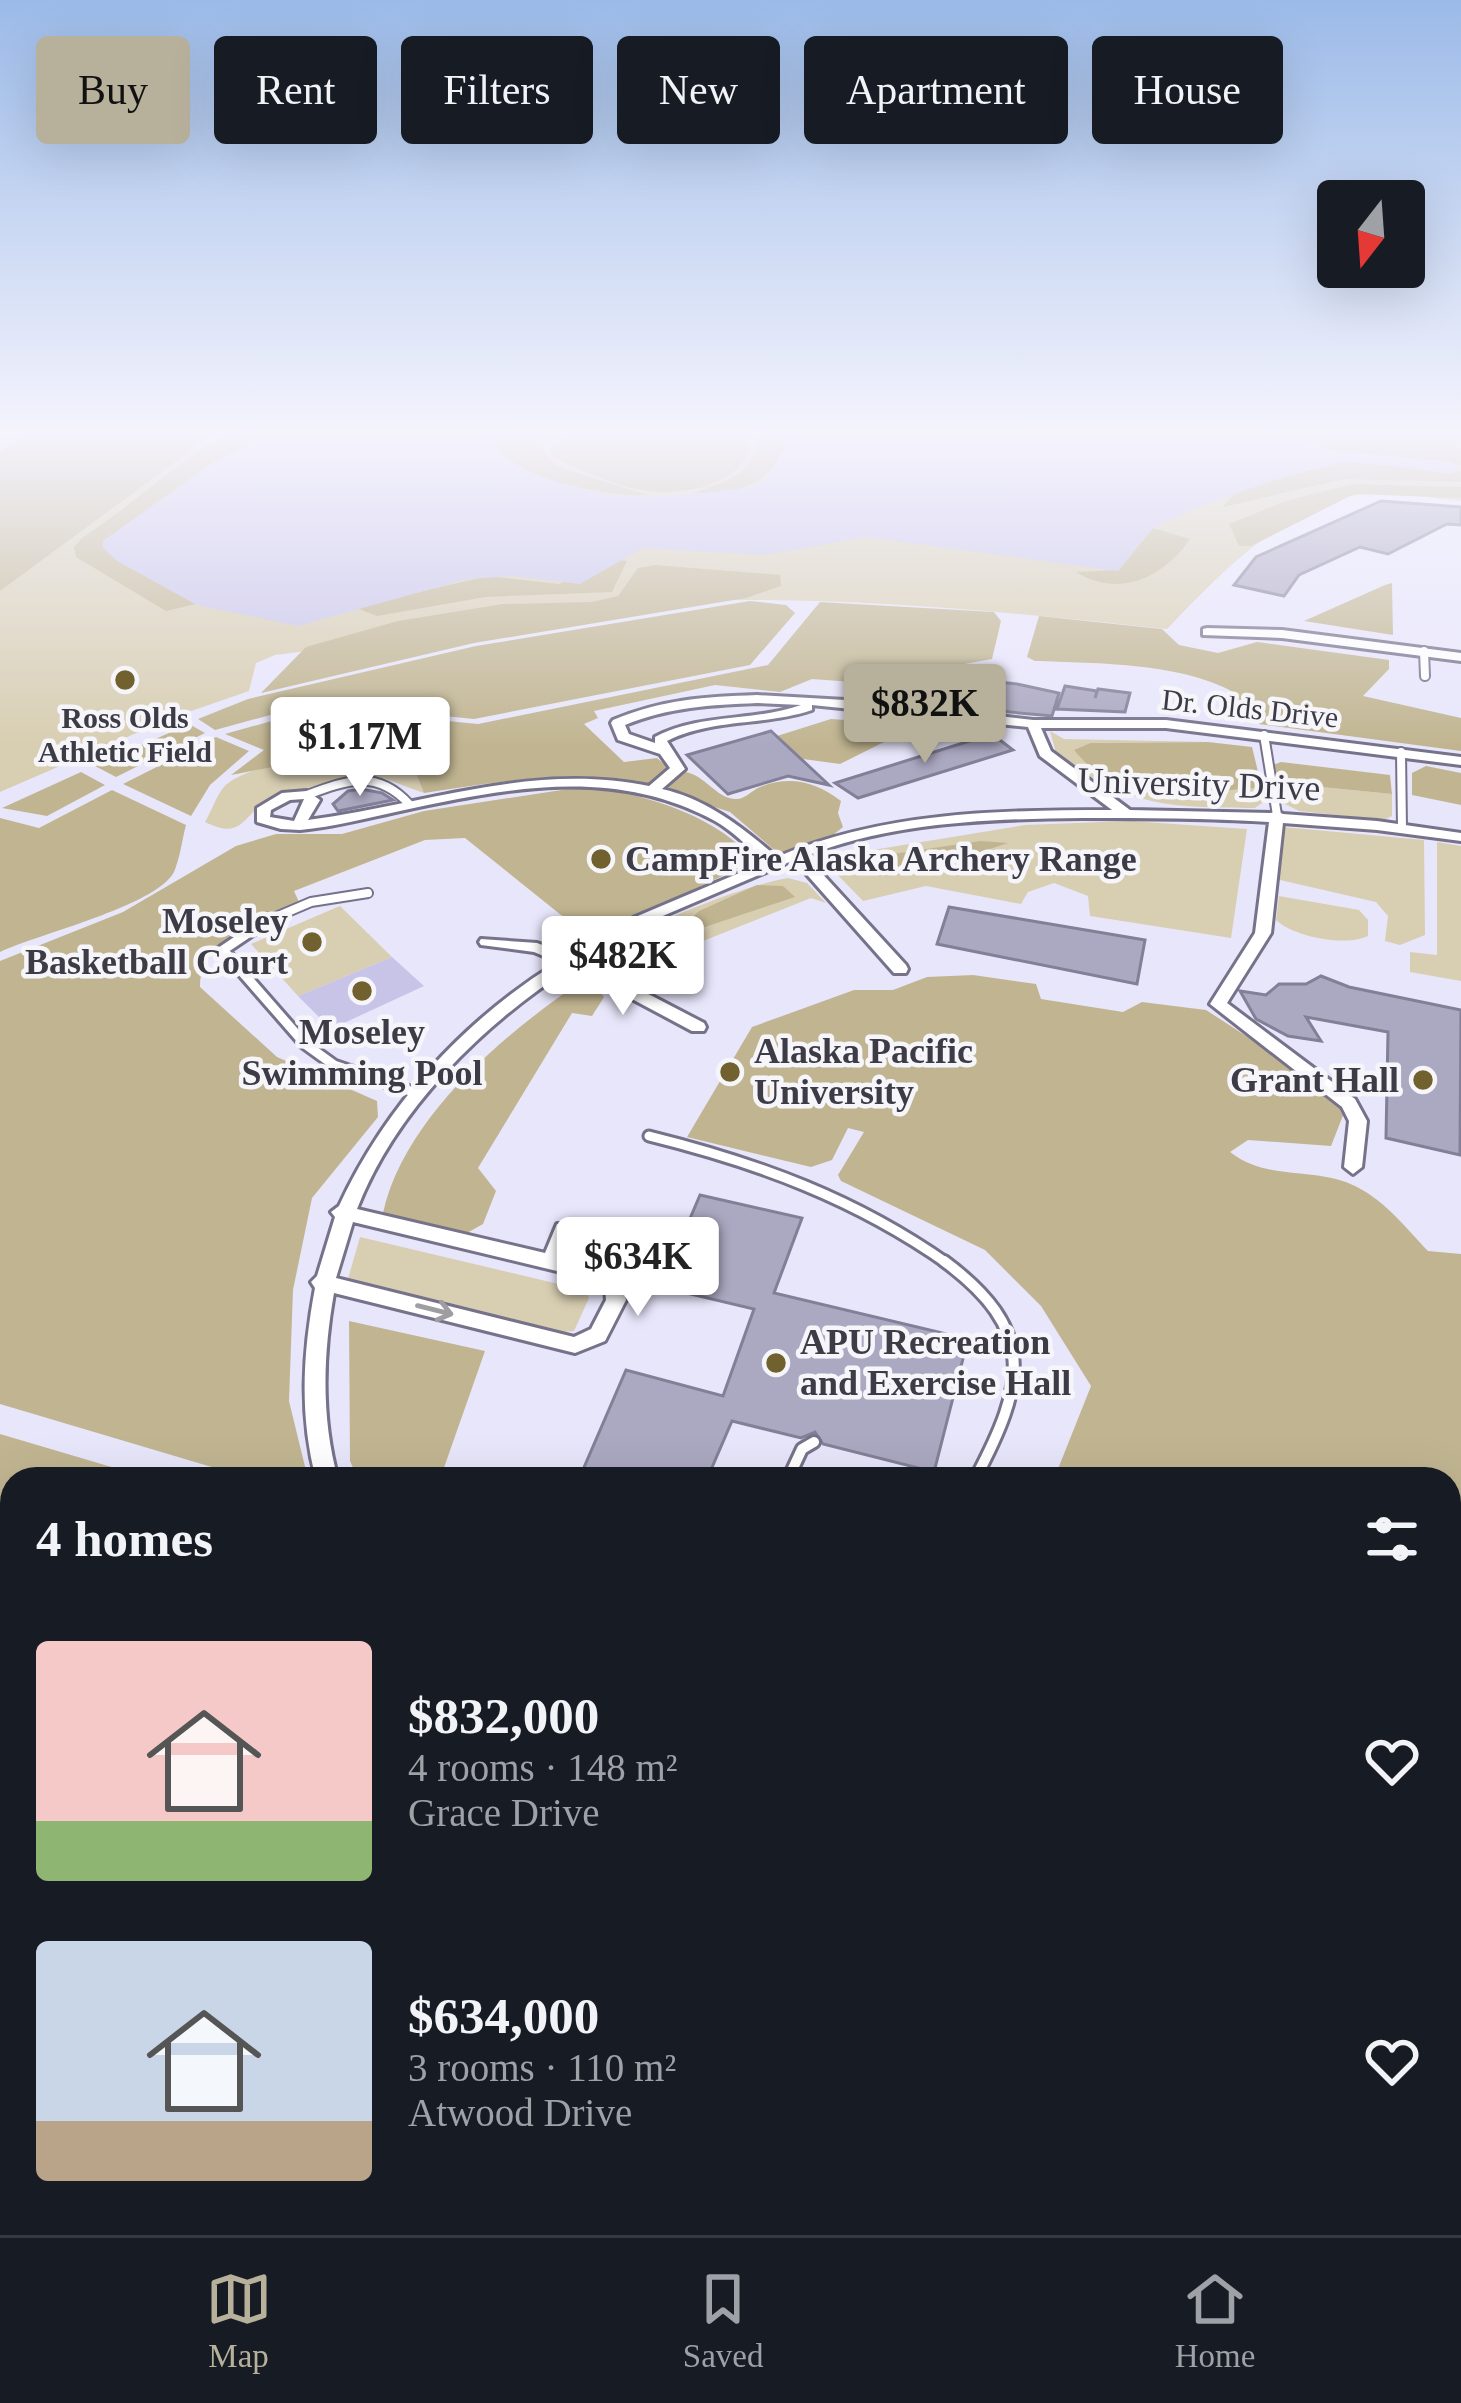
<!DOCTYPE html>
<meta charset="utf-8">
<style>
body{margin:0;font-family:"Times New Roman",serif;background:#20242c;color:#f1f3f6;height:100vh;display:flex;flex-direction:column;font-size:45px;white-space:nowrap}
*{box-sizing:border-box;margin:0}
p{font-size:39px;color:#9ea1a6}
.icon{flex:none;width:66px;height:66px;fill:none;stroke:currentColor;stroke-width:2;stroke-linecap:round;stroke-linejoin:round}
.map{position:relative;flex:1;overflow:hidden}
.side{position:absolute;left:0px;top:1467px;width:1461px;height:768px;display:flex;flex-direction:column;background:#171b24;border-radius:36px 36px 0 0;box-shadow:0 12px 48px #0002}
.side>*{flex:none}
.guide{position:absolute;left:36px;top:36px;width:1389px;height:108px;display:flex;gap:24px}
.needle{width:78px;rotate:197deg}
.tools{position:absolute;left:1317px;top:180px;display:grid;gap:24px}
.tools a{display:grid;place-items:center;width:108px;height:108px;border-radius:12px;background:#171b24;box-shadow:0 12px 48px #0002;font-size:60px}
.price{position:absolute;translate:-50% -102px;padding:0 27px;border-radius:12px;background:#fff;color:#222;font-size:39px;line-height:78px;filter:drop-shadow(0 3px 6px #0008)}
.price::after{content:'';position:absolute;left:50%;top:72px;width:36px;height:27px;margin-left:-18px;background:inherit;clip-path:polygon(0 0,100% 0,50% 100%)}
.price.on{background:#b7b19c;color:#111}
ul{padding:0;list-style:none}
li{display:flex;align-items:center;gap:36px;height:300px;padding:0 36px}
li span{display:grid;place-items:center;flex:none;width:336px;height:240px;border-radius:12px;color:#555}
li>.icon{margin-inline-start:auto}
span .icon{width:144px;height:144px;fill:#fffc;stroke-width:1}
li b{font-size:51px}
h2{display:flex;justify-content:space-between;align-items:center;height:144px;padding:0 36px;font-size:51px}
.tag{padding:0 42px;border-radius:12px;background:#171b24;box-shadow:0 12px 48px #0002;font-size:42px;line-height:108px}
.tag.on{background:#b7b19c;color:#111}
.tabs{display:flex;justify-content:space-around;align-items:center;height:168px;border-top:3px solid #363941;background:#171b24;font-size:33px;color:#9ea1a6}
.tabs a{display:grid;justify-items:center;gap:6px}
.tabs .on{color:#b7b19c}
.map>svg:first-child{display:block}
</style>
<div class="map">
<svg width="1461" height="2235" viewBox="0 0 1461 2235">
<rect width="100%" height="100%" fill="#e8e6fb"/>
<path fill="#d8ceb2" d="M0,434H1461V501C1431,499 1397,491 1367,494C1288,500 1218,576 1167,629C983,609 796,591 610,605C498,614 387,642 275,655L256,663L249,691L171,718L0,792V591L39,558L0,555Z
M1050,731L1064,739L1208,742L1090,743L1075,750C1130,817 1182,790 1258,788L1262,803L1255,808C1164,807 1134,807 1057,756Z
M400,758L412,764L424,793C402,786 383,774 360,775C348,776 279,795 269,801C240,816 244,841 205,822C211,812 216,797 223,788C251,756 359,758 400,758Z
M1281,783L1392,794V816L1384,820L1299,811L1283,803Z
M1130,821L1247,829L1231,938L1090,916L1088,896L1054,883L1028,892L1021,904L926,886L863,901L828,865L830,857L1025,825Z
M1283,827L1424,840L1425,935L1400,945L1385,941L1388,916L1376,902L1280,880L1275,870Z
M1437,842L1461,846V981L1410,972V952L1437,955Z
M788,878L807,883L826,903L811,898L625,972L630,983L601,966C611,933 753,883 788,878Z
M1279,896L1359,910L1368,920V936C1346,947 1294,937 1276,920Z
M340,906L392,957L298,996L251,944Z
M360,1237L584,1290L589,1298L574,1331L562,1332L357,1284L348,1279Z"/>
<path fill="#c1b591" d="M25,434H213L0,591V453Z
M229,434H273L211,464L103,541L196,604L166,611L76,557L74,547L82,538C133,505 176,461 229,434Z
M488,434H561L540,447L556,466L647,495C611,498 494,476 488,434Z
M638,434H750C754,484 681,498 642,490C611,485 581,470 554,457L550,448L569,435Z
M758,434H790C777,480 740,498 693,493C724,481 759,475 758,434Z
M1290,434H1461V447H1452L1461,449V465L1329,450Z
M1344,462L1461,471V482L1344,479L1223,507C1228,502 1231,496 1237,492C1246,488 1332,464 1344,462Z
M1353,484L1461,487V498L1354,494L1251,546H1239L1229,524L1289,500Z
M1153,528L1190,539C1164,577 1119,599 1076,572L1119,570Z
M619,560L627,561L612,592L485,597L377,616L354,607L488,576L559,584Z
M655,565L780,575L781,586L746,598L474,643L261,693L306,647L398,621L503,604L592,602L618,596L638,568Z
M1392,583L1393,635L1304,621L1385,585Z
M750,601L786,605L795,613L750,665L474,719L365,708H296L215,730L198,719L248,699L476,646Z
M820,602L994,612L1001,621L992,659L919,672L905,686L812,679L780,692L715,685L594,711L598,718L584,724L624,762L657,758L670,769L652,787C576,766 500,782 424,793L412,764C372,743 276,767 231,775L264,750L225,734L300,713L345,711L478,724L768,665Z
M1039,616L1162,629L1179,645L1218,653L1257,642L1389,660V669L1363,696L1461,718V751L1236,721L1238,695C1188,663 1096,663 1035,661L1027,657Z
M831,719L956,728L950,736L892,738L840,764L803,759L777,736Z
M189,724L205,733L116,777L95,766Z
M216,737L249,751L210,785L191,816L123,784Z
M1208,742L1252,747L1262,788C1185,790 1131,818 1074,750L1090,743Z
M1281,762L1390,775L1392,794L1281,783L1273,765Z
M1426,766L1461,773V805L1412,795V773Z
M81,772L105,785L47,816L2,808Z
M685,772C705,775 716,798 735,799C744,800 751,791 760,787C790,775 816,782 841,801L838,813L843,827L828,839L779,854L730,812L661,790Z
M581,787C636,791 711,813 749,855L748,864L600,933L561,915L465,838L425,840L294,891L299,902C262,921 199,939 200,987L277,1057L377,1101L378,1117L312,1198L293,1290L289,1401L308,1479H252L0,1404V961L123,912L236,846L276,834H342L424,811Z
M112,790L186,825C182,840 180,858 174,872C156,906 38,934 0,952V818L39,828Z
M980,841L1008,843L966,857L954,869L886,876L874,868L852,872L840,862Z
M757,885L783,886L795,897L702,928L683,926L699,911Z
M973,975L1036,984L1041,999L1123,1012L1142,1002L1206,1010L1317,1082L1344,1113L1331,1146L1248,1140L1230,1152C1268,1182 1316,1166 1357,1187C1386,1202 1406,1228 1428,1251L1461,1254V2235H1366V2223H1449V1479H1054L1091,1386L1041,1306L985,1250L841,1181L838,1175L864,1132L848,1128L832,1160L811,1167L687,1137L752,1027L854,990H893L927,977Z
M582,981L592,982L604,997L592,1016L572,1013L478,1168L496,1191L483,1224L467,1233L383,1213C404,1118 504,1034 582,981Z
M349,1321L485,1351L440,1479H358L350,1461Z
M0,1434L152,1479H12V1910L0,1928Z
M12,1960V2223H863V2235H713L684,2225L681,2235H0V1978Z
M958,2223H1361V2235H953Z"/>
<path fill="#c8c4e8" d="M273,434H488C493,469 595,496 628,496C669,497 710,493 751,487L768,477L792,434H1290L1329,450L1451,462L1461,470L1449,474C1413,469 1373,460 1337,463C1313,465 1170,514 1153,529C1140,540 1130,558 1118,571L866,537L764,555L643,548L580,584L513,576L467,579L298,626L197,605L117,561L103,548V541L211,464Z
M392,957L424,986L331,1029L298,996Z"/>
<path fill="#aba8c1" stroke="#828098" stroke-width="3" d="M1381,501L1461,507V525L1447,524L1388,554L1360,547L1299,575L1284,596L1234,585L1256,557Z
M944,676L1017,684L1059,693L1052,716L977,709L979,705L934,698Z
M1065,686L1097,691L1095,698L1098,689L1130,693L1125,712L1057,709Z
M771,731L829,785L788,776L728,794L687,755Z
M992,734L1013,750L858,798L835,783Z
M361,789L382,793L393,800L338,811L333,804L348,791Z
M949,907L1145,940L1137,984L937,944Z
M1321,976L1349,987L1461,1010L1460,1155L1386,1138L1388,1032L1306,1017L1321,1041L1288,1036L1256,1019L1240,991L1266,995L1279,984H1306Z
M700,1195L802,1218L774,1293L968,1339L934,1472L823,1444L815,1432L801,1438L732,1421L707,1479H579L626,1370L723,1396L754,1309L661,1287Z"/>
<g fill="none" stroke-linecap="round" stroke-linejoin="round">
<g stroke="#75728a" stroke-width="12">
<path id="service-far2" d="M1424,651L1425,676
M1264,735L1277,815
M1401,752L1402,828
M307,795C347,780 377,769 409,804
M264,922L311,902L368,893"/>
</g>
<g stroke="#75728a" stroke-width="15">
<path id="service-far1" d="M269,919L223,950L305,1044L334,1065L419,1094
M649,1136C758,1163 856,1199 948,1264"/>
</g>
<g stroke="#75728a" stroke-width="16">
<path id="service" d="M944,1261C1037,1330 1026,1383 975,1479
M788,1479L802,1449L814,1442"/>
</g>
<g stroke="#75728a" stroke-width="6">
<path id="minor" d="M1207,628L1282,630L1461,653V661L1282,638L1203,635V629Z
M757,695L880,702L1033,720H1166L1461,757V765L1166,728H1041L1051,751L1130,810L1271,813L1277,811L1283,814L1377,821L1461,833V841L1377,830L1283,823L1271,933L1227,1003L1355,1099L1367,1121L1362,1167L1353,1174L1344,1167L1349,1121L1342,1107L1210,1004L1255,933L1269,822C1207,818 1144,818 1082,818C990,819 893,822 806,856L906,965L908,969L906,973H894L794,860L644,924L583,960L704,1023L706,1027L704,1031H692L572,967C483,1024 396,1109 357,1209L545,1253L557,1224H571L574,1229L563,1258L598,1267L622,1279L626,1300L605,1341L575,1353L334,1293C323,1355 321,1418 338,1479H316C299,1415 303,1352 315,1288L311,1282L317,1276L335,1217L331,1212L339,1206C386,1105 464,1020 558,962L534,952L481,945L479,942L481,939L537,943L570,955L633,918L765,862C749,848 733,831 715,821C613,766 509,788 400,811C367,818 334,827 300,830L281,829L257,822V808L282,793L307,791L320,800L308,820C423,805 532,762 649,786L670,768L660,754L618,740L611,723L613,720C664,699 703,697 757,695ZM757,703L801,705C753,722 701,713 655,737V743L629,734L625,725C669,707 711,705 757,703ZM812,705L1028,727L1040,756L1112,810C999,810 883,812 777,857C743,828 707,799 662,789L685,769L667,741C712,718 765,726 812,710ZM304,799L294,821L270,817L271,810L290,800ZM353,1222L586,1278L605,1288L606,1300L591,1329L574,1337L336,1278Z
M911,2223H943L938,2235H906Z"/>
</g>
<use href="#service-far2" stroke="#fff" stroke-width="8"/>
<use href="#service-far1" stroke="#fff" stroke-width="9"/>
<use href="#service" stroke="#fff" stroke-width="10"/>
<use href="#minor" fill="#fff" fill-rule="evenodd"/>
</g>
<defs><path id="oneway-shaft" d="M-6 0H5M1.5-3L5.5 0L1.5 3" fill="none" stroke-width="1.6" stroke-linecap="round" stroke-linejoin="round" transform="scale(3)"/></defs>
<use stroke="#9e9ea2" href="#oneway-shaft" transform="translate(435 1310) rotate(14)"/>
<linearGradient id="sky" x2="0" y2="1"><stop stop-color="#9bbae8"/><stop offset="0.58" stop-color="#f5f4fd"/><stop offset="1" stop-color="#f5f4fd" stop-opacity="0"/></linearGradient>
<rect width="1461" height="746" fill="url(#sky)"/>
<g fill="#71612f" stroke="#f5f5fa" stroke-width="4.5">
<circle cx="125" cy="680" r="12"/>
<circle cx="601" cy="859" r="12"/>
<circle cx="312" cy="942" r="12"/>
<circle cx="362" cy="991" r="12"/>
<circle cx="730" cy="1072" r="12"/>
<circle cx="1423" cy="1080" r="12"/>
<circle cx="776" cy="1363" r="12"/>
</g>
<g text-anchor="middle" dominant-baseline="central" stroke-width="9" stroke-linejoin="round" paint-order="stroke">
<g font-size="30" fill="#3d3c46" stroke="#f5f5fa">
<text transform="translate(1250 708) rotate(6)">Dr. Olds Drive</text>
</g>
<g font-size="30" font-weight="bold" fill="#3d3c46" stroke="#f5f5fa">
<text x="125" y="717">Ross Olds<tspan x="125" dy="34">Athletic Field</tspan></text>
</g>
<g font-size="36" fill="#3d3c46" stroke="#f5f5fa">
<text transform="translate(1199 784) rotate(2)">University Drive</text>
</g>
<g font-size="36" font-weight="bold" fill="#3d3c46" stroke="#f5f5fa" text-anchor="start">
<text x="625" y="859">CampFire Alaska Archery Range</text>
<text x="288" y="921" text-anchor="end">Moseley<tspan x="288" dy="41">Basketball Court</tspan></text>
<text x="362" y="1032" text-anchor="middle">Moseley<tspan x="362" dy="41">Swimming Pool</tspan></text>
<text x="754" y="1051">Alaska Pacific<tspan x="754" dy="41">University</tspan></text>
<text x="1399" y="1080" text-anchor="end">Grant Hall</text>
<text x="800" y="1342">APU Recreation<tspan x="800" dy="41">and Exercise Hall</tspan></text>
</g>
</g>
</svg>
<div class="tools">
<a><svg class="needle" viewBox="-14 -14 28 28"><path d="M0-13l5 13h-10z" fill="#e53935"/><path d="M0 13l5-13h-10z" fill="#9ea1a6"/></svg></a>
</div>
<b class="price on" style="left:925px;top:766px">$832K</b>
<b class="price" style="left:360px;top:799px">$1.17M</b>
<b class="price" style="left:623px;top:1018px">$482K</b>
<b class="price" style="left:638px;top:1319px">$634K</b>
<div class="guide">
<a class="tag on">Buy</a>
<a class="tag">Rent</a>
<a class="tag">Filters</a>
<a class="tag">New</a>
<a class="tag">Apartment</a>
<a class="tag">House</a>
</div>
<section class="side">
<h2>4 homes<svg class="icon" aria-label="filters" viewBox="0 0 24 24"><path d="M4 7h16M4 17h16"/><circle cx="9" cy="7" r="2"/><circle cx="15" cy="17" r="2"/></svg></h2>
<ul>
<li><span style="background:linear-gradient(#f6c9c9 75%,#8fb573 0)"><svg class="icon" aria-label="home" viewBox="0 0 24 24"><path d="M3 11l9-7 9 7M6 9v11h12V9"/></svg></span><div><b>$832,000</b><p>4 rooms · 148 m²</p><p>Grace Drive</p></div><svg class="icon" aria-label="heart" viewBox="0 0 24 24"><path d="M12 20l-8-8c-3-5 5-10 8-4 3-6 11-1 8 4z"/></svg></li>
<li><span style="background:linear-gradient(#c9d6e8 75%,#b9a48a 0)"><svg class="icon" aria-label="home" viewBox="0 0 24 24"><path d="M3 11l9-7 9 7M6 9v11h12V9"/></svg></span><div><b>$634,000</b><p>3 rooms · 110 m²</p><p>Atwood Drive</p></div><svg class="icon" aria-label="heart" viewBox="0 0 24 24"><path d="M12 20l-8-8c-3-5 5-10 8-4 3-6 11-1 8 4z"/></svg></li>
</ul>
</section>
</div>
<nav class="tabs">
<a class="on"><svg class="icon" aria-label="map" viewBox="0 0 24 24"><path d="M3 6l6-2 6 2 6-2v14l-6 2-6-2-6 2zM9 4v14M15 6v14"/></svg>Map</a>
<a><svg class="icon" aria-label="saved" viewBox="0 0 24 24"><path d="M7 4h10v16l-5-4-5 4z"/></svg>Saved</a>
<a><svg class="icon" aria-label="home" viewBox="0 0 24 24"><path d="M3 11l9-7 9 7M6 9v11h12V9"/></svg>Home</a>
</nav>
